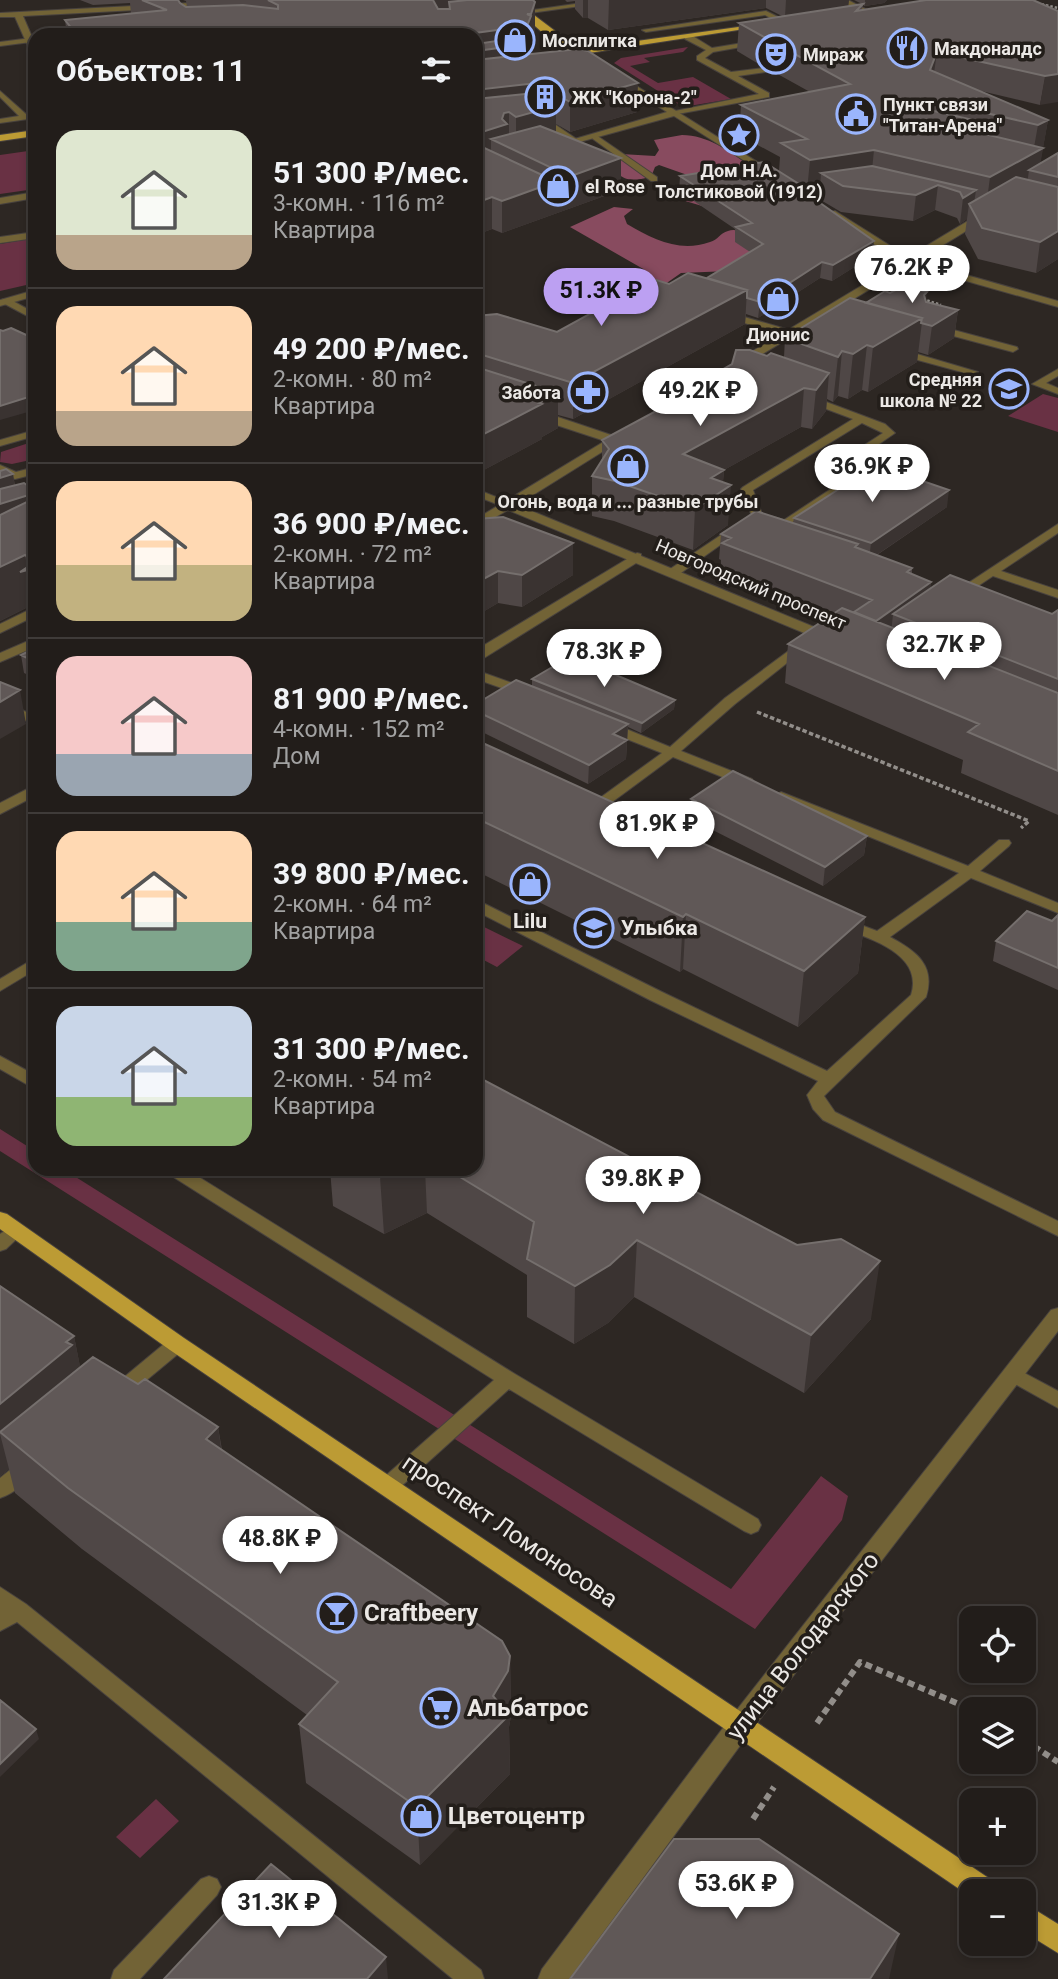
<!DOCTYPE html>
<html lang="ru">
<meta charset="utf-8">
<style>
body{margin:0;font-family:Roboto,sans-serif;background:#2e2a27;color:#f1f3f6;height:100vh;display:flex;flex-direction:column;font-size:26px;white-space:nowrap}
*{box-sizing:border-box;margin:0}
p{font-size:23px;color:#a2a2a2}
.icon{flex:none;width:38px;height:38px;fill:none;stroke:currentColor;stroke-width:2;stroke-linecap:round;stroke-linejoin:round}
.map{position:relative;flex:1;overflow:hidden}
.drawer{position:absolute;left:28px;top:28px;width:455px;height:1148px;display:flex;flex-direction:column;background:#221d1a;border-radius:21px;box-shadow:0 4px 10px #0003,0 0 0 2px #3f3b39}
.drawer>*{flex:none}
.fabs{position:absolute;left:959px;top:1606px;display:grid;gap:14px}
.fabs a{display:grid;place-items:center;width:77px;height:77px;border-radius:14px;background:#221d1a;box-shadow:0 4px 10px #0003,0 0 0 2px #3f3b39;font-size:35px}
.price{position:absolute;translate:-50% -60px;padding:0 16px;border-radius:24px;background:#fff;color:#222;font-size:23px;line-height:46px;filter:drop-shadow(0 2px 4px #0008)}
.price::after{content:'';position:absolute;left:50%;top:42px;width:21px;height:16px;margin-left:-10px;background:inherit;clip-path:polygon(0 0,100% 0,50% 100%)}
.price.selected{background:#bca0f2;color:#111}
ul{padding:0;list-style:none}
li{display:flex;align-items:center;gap:21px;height:175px;padding:0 28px}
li+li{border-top:2px solid #3f3b39}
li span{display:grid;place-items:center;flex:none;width:196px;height:140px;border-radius:21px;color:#555}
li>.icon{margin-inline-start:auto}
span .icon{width:84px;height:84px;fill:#fffc;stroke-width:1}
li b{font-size:30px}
h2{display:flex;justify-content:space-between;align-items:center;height:84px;padding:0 28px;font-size:30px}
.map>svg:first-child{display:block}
</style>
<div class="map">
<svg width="1058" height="1979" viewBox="0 0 1058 1979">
<rect width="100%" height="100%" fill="#2d2723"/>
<path fill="#693144" d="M688,47L683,52L644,58L650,62L630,66L658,83L693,77L731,99L683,107L614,63L621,58Z
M35,150V189L0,194V155Z
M35,238V283L0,291V244Z
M1043,394L1058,398V432L1008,416Z
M35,441V459L12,464L0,462L1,452Z
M476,923L523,946L497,967L476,956Z
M0,1129L35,1151V1169H63L731,1589L821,1476L848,1496L842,1520L755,1629L0,1151Z
M156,1799L179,1821L140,1858L116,1837Z"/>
<path fill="#884b5f" d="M682,135C707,135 730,151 748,165L722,209L702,206L672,197L673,192L688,186L693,177L659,165L655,167L651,177C621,184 619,177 604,153L655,156L659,150L654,140Z
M614,207L633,209L624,216L627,224C653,239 679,253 710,242C718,240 720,233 728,231C733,229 739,231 744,231C758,229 773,223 787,219L729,271L681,273L651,294L645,270L570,227Z"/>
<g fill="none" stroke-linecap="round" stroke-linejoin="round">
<g stroke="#48423e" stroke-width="2">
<path id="lane" d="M603,0H624L523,14L519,12Z
M839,0H848L869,11L862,13Z
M766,11L788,22L781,24L765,15L646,32L642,30Z
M685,35H691L712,48L761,40L758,44L713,52L705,58L731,72L772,67V71L738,76L769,93V97L672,115L675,111L759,94L697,60V56L706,50L685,39Z
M31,38V42L0,46V42Z
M0,91L27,115L35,114V118L0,123V119L19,116L0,97Z
M535,115H541L581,142L574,144L535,119Z
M596,135L657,177V181H651L593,139L592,137Z
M35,192V198L0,204V198Z
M35,232V238L0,243V237Z
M3,299H9L35,313V320L3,303Z
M727,312L793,331L794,333L789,336L724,317L722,315Z
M935,325L1017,347L1018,349L1013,352L931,330L930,328Z
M892,349H900L978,372L969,374L892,353Z
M1058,369V376L1046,383L1058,388V394L1032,384Z
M805,397H813L885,424L895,433L856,460L864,476L862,478L785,527L764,519L770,516L784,520L852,475L844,459L846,457L883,433L862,423L753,490L762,514L760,516H752L741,489L743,487L853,419L805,401Z
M35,430V436L0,446V440Z
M0,465L16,472L35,467V474L15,479L0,472Z
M476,489L511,503L513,505L507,508L476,496Z
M1058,524V533L1001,571L1058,590V598L993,576L960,598H952L950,595Z
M736,525L740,527V531L678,575H670V569Z
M637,553L641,554V560L484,658H476V650Z
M35,607V616L0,633V624Z
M35,638V647L0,662V653Z
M802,641L808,645L806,648L735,704L681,751L752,779L754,782L752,785H742L673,757L596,814H586L584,811L586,808L662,753L604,730V724H614L670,747L725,698Z
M484,673L532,690L534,693L527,697L479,680V674Z
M0,700L35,716V725L0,709Z
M781,792L968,866L999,840H1009L1011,843L1009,846L980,871L1058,903V913L971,878L890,937C916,951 936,965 926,997L824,1096L835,1112L1058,1221V1236L823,1120L813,1109L807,1095L818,1081L650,1000L476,911V900L481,902L662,992L827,1071L911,995C924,954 870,939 840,927L837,924L845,919L877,931L959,873L776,799L774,796Z
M35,958V970L0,991V979Z
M0,1056L35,1075V1089L0,1069Z
M164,1169H186L515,1374L758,1519L761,1525L758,1531L751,1534L744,1531L509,1389L396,1491L389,1493L382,1491L379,1485L382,1479L494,1380L167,1173Z
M16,1224L22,1226L25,1231L6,1249L0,1251V1234Z
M177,1337L184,1339L186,1344L184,1349L125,1398L118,1401L111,1398L108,1393L111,1388L170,1339Z
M1013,1367L1058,1391V1408L1006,1379L1003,1374L1006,1369Z
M28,1459L35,1461L38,1467C32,1479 13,1494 0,1498V1478L21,1461Z
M0,1587L26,1604L481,1970L484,1979H453L17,1622L0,1631Z
M209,1876L217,1879L221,1887L217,1895L140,1979H111L114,1970L201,1879Z"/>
</g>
<g stroke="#48423e" stroke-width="2">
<path id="street" d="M209,2L212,6L23,16L35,44V55L31,53L15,17H0V13Z
M619,75L778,175L770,177L674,116L554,149V145L667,112L616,80Z
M835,211L908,257L981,213H989V217L917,261L1058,301V307L910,265L741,367H733V363L901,262L831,216V212Z
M35,290V296L0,306V300Z
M532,411H540L614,436L620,433L626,437L517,505L836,636V642H826L508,510L476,528V519L605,441L532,417Z
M35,785V796L0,814V803Z
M1058,1308V1331L750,1732L569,1979H538L542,1969L732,1716L1051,1310Z"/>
</g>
<g stroke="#48423e" stroke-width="2">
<path id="primary" d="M505,0H514L579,49L760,24L764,26L563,57L560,52L569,51L543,33Z
M35,130V136L0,141V135Z
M0,1212L7,1214L184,1338L996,1883L1000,1892H971V1897L170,1350L0,1229Z
M1024,1903L1058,1924V1953L1024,1932Z"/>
</g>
<path stroke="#928e8a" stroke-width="2.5" stroke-dasharray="2.5 2" stroke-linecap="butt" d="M1024,0L1058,8
M923,299L941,305"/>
<path stroke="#928e8a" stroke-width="3.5" stroke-dasharray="4.5 2.5" stroke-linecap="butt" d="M757,712L1029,821L1021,828"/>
<path stroke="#928e8a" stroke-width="6" stroke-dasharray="7 4.5" stroke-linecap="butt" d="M817,1723L860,1662L973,1710
M1024,1740L1058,1762
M753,1819L774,1787"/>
<use href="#lane" fill="#726336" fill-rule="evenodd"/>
<use href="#street" fill="#726336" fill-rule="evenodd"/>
<use href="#primary" fill="#bc9b34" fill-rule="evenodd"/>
</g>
<path fill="#4f4746" d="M80,0H178L180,3L187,7L186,1L183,0H533L535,2V30L527,54L637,112L570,132L556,124V132L621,190L502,233L492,229L476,235V35H67L65,20L131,14L130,3L93,5Z
M565,0H609V2V0H849L848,6L862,4L854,0H887L884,3L865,6L863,5L862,10L1058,11L1040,105L981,91L1048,120L1040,163L1058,153V259L1036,273L978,259L965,234L967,219L960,224L957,218L935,210L913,221L841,212L819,199L820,189L810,191L815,194V199L872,256L832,281L820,278L758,318L746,314L745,324L573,419L558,415V428L542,437V439L482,471L476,468V316L557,332L669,284L707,278L750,252L735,242V229L679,191L680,176L779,171L780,157L739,135L741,105L810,92L774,72V65L762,66L737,51L739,23L782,16L766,8L608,30L588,18H583L575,9V1L567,2Z
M897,284L926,302L958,310L954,338L928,355L918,352L917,362L868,392L862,390L848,399L838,396L833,402L827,399L826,411L812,429L801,427L724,470L723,482L728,525L693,550L614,521L592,516V476L602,461V440L703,386L704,380L767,356L784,357L785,338L896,290Z
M0,471L13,474L15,486L35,491V620L29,622L26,608L0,621Z
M947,507L877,555L912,568V574L931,582L930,589L1052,614L1058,610V815L961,773L963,760L785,683L788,644L835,613L721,568V560L719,559L721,534L793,523L794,518Z
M476,519L573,575L522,607L498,603L476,616Z
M35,648V678L24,673L21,655Z
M532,679L675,700L674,709L641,733L628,727L626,759L588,784L476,729V704L532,686Z
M476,740L865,917L858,973L798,1027L683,969L680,972L476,871Z
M691,799L867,836L864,855L823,886L689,818Z
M1058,915V990L993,961L996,941L1052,921Z
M330,1169H476L871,1319L804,1393L634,1297L608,1323L574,1344L527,1317V1275L427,1213L384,1234L333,1206Z
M0,1286L74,1336L80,1367L138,1384L218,1427L222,1450L510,1656L511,1716L509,1727L510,1774L420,1865L306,1783L299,1724L307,1715L82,1549L15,1493L9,1469L0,1476Z"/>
<path fill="#3a3331" d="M433,0H495L450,9L449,2V22L436,23Z
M583,0H588V18H583Z
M609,0H766V8L608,30Z
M786,0H849L848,8L785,17Z
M865,0H887L884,3L865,6Z
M535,2V30L527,54L476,80V35H473L475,33L527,14Z
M937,52L933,80L930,70Z
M1058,74V102L1040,105L1045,76Z
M537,83V111L556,106V136L516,147V117L509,112V143L491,139V160L476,165V90Z
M638,83L637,112L570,132V102Z
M925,99L922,128L919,101Z
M1048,120L1039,172L1029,170L1027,185L986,208L990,177L1033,153L1038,125Z
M874,150L871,180L821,173L820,189L807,191L810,160Z
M621,158V190L502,233V201Z
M938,185L935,210L913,221L916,195Z
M976,190L973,211L969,204L967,219L960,224L963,198Z
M492,197V229L476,235V203Z
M1058,231V259L1036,273L1040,242Z
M874,241L872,256L832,281L833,265Z
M822,262L820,278L758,318L760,302Z
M747,290L745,324L573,419V383Z
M927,292L924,320L922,322L917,362L868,392L873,347Z
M958,310L954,338L928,355L932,326Z
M867,345L862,390L848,399L853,354Z
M842,351L838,396L833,402L838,357Z
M829,373L826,411L812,429L816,390Z
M804,388L801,427L724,470L722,491L731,485L728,525L693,550L695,509L683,454Z
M558,393V428L542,437V439L482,471V435Z
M35,395V410L0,420V406Z
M13,474L16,497L0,502V478Z
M949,490L947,507L869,560L871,543Z
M35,493V516L0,528V504Z
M573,543V575L522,607V575Z
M25,555L28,570L35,568V620L29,622L26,608L0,621V567Z
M498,571V603L476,616V583Z
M931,582L928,607L893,614L891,634L876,621Z
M20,690L26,724L0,739V702Z
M675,700L674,709L641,733L642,723Z
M628,724L626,759L588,784L589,765L613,734Z
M867,836L864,855L823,886L825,867Z
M686,914L683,969L680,972L683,917Z
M865,917L858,973L798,1027L804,971Z
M397,1169H425L427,1213L384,1234L380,1177Z
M637,1240L634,1297L608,1323L574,1344L575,1286Z
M880,1261L871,1319L804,1393L811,1335Z
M74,1336L86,1396L0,1432V1404Z
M218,1427L227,1488L206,1439Z
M0,1434L9,1469L0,1476Z
M510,1656L511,1716L509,1727L510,1774L420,1865L417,1807L493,1696Z
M36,1729L39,1739L0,1777V1764Z
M899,1934L889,1979H870Z
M386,1957L388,1979H367Z"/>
<path fill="#605857" stroke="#756f6d" stroke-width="2" d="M142,0H178L180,3L186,7L243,5L278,9V5L268,0H433L438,9H450L449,2L467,0H533L535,2L531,14H527L531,16L527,26L475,33L473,35H77L65,20L167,10Z
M926,0H1033L1058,11V74L1045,76L937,52L930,70L1048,120L1038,125L925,99L919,101L921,108L990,124L976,123V132L1043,148L990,177L874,150L810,160L781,143L807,139L741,105L850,84L776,44V37H764L739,23L863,4L856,11Z
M524,37L521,45L476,51V44Z
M578,49L588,51L638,83L570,102L537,83L476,90V60Z
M535,93L556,106L516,117L509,112L504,113L502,119L507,124L476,134V99Z
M540,126L621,158L502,201L492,197L476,203V144L542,175L551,174L552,168L491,139Z
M1058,153V177L1029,170Z
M764,162L815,194L806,193L874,241L833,265L822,262L760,302L747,298V290L707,278L763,244L736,227L752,223L680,176Z
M872,166L976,190L963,198L960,192L938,185L916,195L843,186L821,173Z
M1016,177L1058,187V231L1040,242L982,228L969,204Z
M688,273L747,290L573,383L476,353V316L497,314L557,332L653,279L669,284Z
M897,284L927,292L924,295L926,302L958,310L932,326L921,323L922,318L866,303L885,291L890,293L898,289Z
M850,298L922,318L873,347L867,345L853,354L842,351L838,357L785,338Z
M11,328L35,339V395L0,406V330L3,331Z
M736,350H750L767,356L771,353L829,373L816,390L804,388L683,454L724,470L711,478L731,485L695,509L615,481L592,476L609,449L602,440L710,382L704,380L732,364Z
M476,367L558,393L539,403L542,404L482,435L476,433Z
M876,465L949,490L871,543L794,518Z
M6,469L13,474L0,478V471Z
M24,483L35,491V493L0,504V489Z
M35,498V568L20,572L29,566V558L25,555L0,567V515Z
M756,511L858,544L855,547L912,568L907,572L931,582L876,621L854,612L872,600L722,543L731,538L721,534Z
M503,517L573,543L522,575L498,571L476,583V519Z
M950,575L1052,614L1058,610V679L893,614Z
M842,608L1058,693V771L968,732L979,724L788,644Z
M35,648V662L21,655Z
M571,656L675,700L642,723L532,679Z
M516,680L628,724L613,734L627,740L589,765L476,711V704Z
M0,682L20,690L0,702Z
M476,740L865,917L804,971L686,914L683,917L476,818Z
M733,771L867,836L825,867L691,799Z
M1027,911L1052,921L1058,915V968L996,941Z
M476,1076L797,1245L841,1239L880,1261L811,1335L637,1240L610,1265L575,1286L527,1259L534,1222L447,1169H476Z
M366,1169H397L380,1177Z
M0,1286L74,1336L66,1342L72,1345L0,1404Z
M93,1357L138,1384L145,1379L218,1427L206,1439L502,1641L510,1656L508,1671L493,1696L509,1715L417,1807L299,1724L338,1682L68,1488L0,1432Z
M0,1700L36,1729L0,1764Z
M674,1839H759L899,1934L870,1979H570Z
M271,1864L386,1957L367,1979H164Z"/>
<defs>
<g id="shop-ring" transform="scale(2.0125)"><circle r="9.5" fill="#231e1a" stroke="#9ab5fd" stroke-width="1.5"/><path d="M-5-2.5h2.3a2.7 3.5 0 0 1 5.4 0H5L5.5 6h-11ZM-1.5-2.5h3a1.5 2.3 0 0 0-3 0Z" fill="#9ab5fd"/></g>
<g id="restaurant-ring" transform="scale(2.0125)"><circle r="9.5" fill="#231e1a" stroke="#9ab5fd" stroke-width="1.5"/><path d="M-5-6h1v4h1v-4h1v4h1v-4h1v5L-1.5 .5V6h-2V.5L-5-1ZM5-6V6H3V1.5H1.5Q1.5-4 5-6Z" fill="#9ab5fd"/></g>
<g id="theatre-ring" transform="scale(2.0125)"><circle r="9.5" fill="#231e1a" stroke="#9ab5fd" stroke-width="1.5"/><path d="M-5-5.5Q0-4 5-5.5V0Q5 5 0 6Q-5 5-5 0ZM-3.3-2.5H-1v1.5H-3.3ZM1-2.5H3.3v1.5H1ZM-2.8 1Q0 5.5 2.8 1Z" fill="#9ab5fd"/></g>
<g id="building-ring" transform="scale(2.0125)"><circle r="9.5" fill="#231e1a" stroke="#9ab5fd" stroke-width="1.5"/><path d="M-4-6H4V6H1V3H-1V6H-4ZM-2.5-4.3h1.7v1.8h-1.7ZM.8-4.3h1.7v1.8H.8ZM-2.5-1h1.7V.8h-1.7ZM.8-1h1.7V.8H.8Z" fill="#9ab5fd"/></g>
<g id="civic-ring" transform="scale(2.0125)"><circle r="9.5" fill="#231e1a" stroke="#9ab5fd" stroke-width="1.5"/><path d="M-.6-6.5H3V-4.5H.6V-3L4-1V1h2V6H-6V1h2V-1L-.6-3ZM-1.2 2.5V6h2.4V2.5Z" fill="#9ab5fd"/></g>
<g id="sight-ring" transform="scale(2.0125)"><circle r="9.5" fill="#231e1a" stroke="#9ab5fd" stroke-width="1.5"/><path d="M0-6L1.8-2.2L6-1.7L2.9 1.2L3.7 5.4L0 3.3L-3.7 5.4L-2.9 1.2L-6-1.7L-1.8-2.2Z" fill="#9ab5fd"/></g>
<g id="school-ring" transform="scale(2.0125)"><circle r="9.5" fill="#231e1a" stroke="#9ab5fd" stroke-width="1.5"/><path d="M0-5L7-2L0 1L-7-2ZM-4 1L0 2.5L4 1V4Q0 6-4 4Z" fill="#9ab5fd"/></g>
<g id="pharmacy-ring" transform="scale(2.0125)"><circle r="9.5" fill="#231e1a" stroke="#9ab5fd" stroke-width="1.5"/><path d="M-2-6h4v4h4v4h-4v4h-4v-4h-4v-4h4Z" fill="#9ab5fd"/></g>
<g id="bar-ring" transform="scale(2.0125)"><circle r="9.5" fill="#231e1a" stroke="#9ab5fd" stroke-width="1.5"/><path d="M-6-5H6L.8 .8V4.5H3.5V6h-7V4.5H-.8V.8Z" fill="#9ab5fd"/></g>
<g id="supermarket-ring" transform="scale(2.0125)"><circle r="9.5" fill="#231e1a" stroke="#9ab5fd" stroke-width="1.5"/><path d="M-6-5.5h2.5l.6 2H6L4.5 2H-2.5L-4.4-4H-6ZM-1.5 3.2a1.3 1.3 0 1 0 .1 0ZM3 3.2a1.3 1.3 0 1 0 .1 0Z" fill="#9ab5fd"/></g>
</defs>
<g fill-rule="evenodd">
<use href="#shop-ring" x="515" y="40"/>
<use href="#restaurant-ring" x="907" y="48"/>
<use href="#theatre-ring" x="776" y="54"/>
<use href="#building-ring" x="545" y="97"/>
<use href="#civic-ring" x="856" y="114"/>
<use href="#sight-ring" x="739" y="135"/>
<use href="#shop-ring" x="558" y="186"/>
<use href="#shop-ring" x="778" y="299"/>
<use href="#school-ring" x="1009" y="389"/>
<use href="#pharmacy-ring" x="588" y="392"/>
<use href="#shop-ring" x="628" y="466"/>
<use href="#shop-ring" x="530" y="884"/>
<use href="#school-ring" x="594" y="928"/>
<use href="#bar-ring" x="337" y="1613"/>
<use href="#supermarket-ring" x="440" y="1708"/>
<use href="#shop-ring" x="421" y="1816"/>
</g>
<g text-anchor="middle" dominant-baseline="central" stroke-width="7" stroke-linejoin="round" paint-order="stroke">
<g font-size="18" font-weight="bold" fill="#ebe8e5" stroke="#231e1a" text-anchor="start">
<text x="542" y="40">Мосплитка</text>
<text x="934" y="48">Макдоналдс</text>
<text x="803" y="54">Мираж</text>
<text x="572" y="97">ЖК "Корона-2"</text>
<text x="883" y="104">Пункт связи<tspan x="883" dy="21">"Титан-Арена"</tspan></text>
<text x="739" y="170" text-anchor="middle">Дом Н.А.<tspan x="739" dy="21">Толстиковой (1912)</tspan></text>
<text x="585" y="186">el Rose</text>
<text x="778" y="334" text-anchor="middle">Дионис</text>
<text x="982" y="379" text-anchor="end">Средняя<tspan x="982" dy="21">школа № 22</tspan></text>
<text x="561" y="392" text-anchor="end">Забота</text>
<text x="628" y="501" text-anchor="middle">Огонь, вода и ... разные трубы</text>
</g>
<g font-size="18" fill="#ebe8e5" stroke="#231e1a">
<text transform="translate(751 584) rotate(23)">Новгородский проспект</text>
</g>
<g font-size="21" font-weight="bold" fill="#ebe8e5" stroke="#231e1a">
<text x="530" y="921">Lilu</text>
<text x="621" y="928" text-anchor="start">Улыбка</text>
</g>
<g font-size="24" fill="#ebe8e5" stroke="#231e1a">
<text transform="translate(510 1531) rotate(34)">проспект Ломоносова</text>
<text transform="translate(803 1646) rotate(-52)">улица Володарского</text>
</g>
<g font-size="24" font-weight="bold" fill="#ebe8e5" stroke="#231e1a" text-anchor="start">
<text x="364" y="1613">Craftbeery</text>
<text x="467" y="1708">Альбатрос</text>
<text x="448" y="1816">Цветоцентр</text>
</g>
</g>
</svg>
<div class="fabs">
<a><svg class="icon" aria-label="locate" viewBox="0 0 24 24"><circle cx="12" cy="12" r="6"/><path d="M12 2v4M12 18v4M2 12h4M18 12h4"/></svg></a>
<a><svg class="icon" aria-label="layers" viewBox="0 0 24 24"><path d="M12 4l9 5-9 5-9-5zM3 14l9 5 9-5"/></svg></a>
<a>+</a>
<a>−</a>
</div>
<b class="price" style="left:912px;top:305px">76.2K ₽</b>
<b class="price selected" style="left:601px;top:328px">51.3K ₽</b>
<b class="price" style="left:700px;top:428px">49.2K ₽</b>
<b class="price" style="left:872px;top:504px">36.9K ₽</b>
<b class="price" style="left:944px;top:682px">32.7K ₽</b>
<b class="price" style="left:604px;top:689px">78.3K ₽</b>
<b class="price" style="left:657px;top:861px">81.9K ₽</b>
<b class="price" style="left:643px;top:1216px">39.8K ₽</b>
<b class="price" style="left:280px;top:1576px">48.8K ₽</b>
<b class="price" style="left:736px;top:1921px">53.6K ₽</b>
<b class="price" style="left:279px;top:1940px">31.3K ₽</b>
<section class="drawer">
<h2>Объектов: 11<svg class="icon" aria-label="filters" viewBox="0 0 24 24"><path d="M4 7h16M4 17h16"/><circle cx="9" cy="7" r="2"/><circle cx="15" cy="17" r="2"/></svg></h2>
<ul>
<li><span style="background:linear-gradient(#dfe7d0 75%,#b9a48a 0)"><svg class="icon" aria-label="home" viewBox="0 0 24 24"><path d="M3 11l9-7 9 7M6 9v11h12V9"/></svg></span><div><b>51 300 ₽/мес.</b><p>3-комн. · 116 m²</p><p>Квартира</p></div></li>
<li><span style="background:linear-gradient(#ffd9b3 75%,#b9a48a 0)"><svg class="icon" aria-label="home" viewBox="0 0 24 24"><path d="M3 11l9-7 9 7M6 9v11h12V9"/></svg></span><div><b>49 200 ₽/мес.</b><p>2-комн. · 80 m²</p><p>Квартира</p></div></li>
<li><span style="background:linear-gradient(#ffd9b3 60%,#c2b280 0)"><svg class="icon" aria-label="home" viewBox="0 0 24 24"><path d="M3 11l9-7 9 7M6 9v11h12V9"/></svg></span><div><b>36 900 ₽/мес.</b><p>2-комн. · 72 m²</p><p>Квартира</p></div></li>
<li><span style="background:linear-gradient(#f6c9c9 70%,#9aa5b1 0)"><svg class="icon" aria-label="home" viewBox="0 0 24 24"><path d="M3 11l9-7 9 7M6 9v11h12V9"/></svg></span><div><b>81 900 ₽/мес.</b><p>4-комн. · 152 m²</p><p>Дом</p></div></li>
<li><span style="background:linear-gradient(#ffd9b3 65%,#7fa58c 0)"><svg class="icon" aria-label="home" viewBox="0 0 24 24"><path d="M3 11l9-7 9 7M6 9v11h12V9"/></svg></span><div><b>39 800 ₽/мес.</b><p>2-комн. · 64 m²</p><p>Квартира</p></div></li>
<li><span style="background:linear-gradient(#c9d6e8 65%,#8fb573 0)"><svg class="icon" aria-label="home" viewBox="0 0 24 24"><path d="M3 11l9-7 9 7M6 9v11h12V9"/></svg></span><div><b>31 300 ₽/мес.</b><p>2-комн. · 54 m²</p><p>Квартира</p></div></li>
</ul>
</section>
</div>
